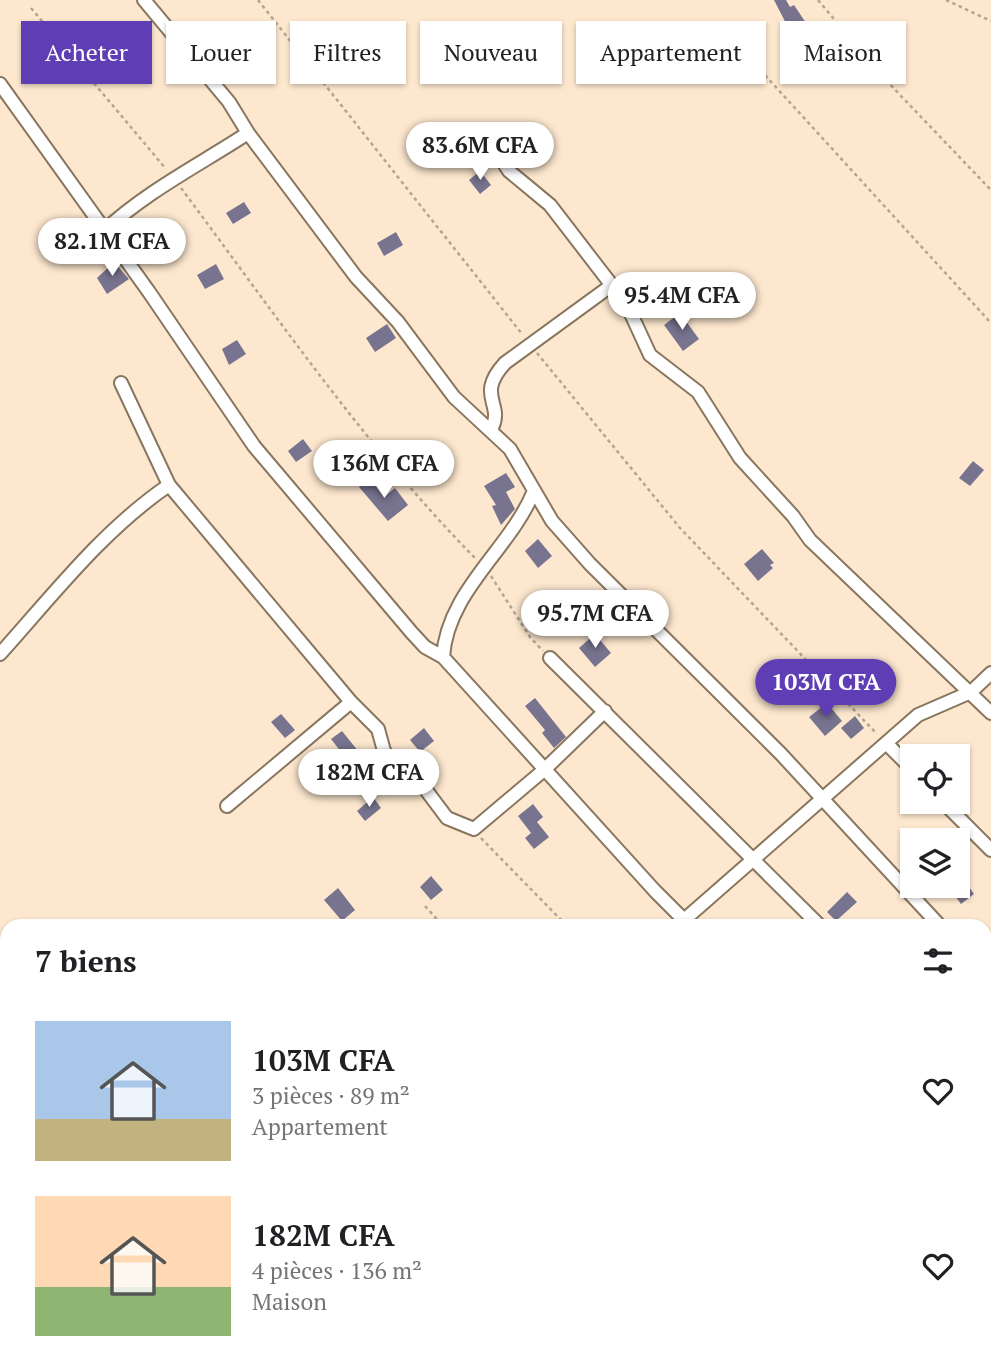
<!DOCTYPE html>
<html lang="fr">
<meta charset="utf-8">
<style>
body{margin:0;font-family:"PT Serif",serif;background:#f6f6f6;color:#202124;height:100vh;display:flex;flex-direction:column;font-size:26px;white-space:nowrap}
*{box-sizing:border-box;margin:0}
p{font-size:23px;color:#757577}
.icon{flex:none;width:38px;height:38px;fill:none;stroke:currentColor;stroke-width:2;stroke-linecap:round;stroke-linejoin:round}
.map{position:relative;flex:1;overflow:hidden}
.details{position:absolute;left:0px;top:919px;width:992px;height:450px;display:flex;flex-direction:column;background:#fff;border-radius:21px 21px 0 0;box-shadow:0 2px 5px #0004}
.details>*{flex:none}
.hud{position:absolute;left:21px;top:21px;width:950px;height:63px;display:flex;gap:14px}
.buttons{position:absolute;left:900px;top:744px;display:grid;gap:14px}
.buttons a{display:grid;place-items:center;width:70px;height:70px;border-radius:0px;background:#fff;box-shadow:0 2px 5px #0004;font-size:35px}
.price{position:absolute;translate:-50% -60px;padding:0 16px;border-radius:24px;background:#fff;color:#222;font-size:23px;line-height:46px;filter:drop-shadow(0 2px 4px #0008)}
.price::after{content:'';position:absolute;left:50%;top:42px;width:21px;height:16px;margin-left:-10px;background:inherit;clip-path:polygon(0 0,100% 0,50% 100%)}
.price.on{background:#5f3db5;color:#fff}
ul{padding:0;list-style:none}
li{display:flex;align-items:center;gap:21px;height:175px;padding:0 35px}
li span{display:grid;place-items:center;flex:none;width:196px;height:140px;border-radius:0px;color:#555}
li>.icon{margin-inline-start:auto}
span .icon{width:84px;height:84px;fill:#fffc;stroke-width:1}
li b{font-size:30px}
h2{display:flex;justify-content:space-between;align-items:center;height:84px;padding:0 35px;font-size:30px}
.pill{padding:0 24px;border-radius:0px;background:#fff;box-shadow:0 2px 5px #0004;font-size:24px;line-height:63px}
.pill.on{background:#5f3db5;color:#fff}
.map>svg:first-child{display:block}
</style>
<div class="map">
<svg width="991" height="1368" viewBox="0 0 991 1368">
<rect width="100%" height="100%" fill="#fde8cf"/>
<path fill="#78748f" d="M774,0H786L790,7L794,5L806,23L791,33Z
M480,171L491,185L480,194L469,180Z
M244,202L251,213L233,224L226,213Z
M396,232L403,245L384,256L377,243Z
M114,262L129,279L107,294L97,278Z
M216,264L224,279L205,289L197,275Z
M680,313L699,339L683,351L664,325Z
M387,324L396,338L375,352L366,338Z
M237,340L246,354L229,365L222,349Z
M303,439L312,451L296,462L288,451Z
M973,461L984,470L970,486L959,478Z
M506,473L515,487L506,492L515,509L501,525L492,506L496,505L484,486Z
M369,478L384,497L395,488L408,505L388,521L359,487Z
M538,539L552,556L538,568L525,551Z
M762,549L774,563L770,565L773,568L758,581L744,564Z
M595,634L611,653L595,667L579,648Z
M535,698L566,737L554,748L542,733L545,730L525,706Z
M827,703L842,721L825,736L809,717Z
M281,714L295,730L285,738L271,722Z
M855,716L864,728L851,739L841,728Z
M424,728L434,741L420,752L410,740Z
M342,731L363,757L352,766L331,739Z
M373,797L381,808L365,821L357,811Z
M533,804L543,817L537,822L549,837L534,849L525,838L531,833L518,816Z
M957,870L974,894L961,904L948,886H957Z
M431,876L443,890L431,900L420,887Z
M338,888L355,910L342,921L324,900Z
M847,892L857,902L836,921L827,912Z"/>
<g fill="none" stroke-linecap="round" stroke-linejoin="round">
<g stroke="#89765f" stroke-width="16">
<path id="minor" d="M144,0L229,102L248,133L356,277L398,322L454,397L510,449L552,521L590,564L781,754L940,926
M0,84L149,292L254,446L412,633L425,647L443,657L655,891L690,926
M492,130L497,152L509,171L550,205L627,305L650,355L698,392L740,458L793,516L810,540L991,713
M104,231C147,191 199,165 248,133
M121,383L169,485L351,702L378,729L384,751L392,761L423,786L447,818L474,829L544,770L605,711
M492,428C504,403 475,396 505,363L612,285
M0,654C53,595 103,530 169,485
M443,657C447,592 509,550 533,493
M550,658L820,926
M887,744L912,769
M943,802L991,850
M227,806L351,702
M684,920L918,715L971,692L991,673
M985,972L991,977
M985,1103L991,1109
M985,1210L991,1201
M985,1233L991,1238
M741,1362L748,1368
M869,1362L875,1368
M982,1362L988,1368
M523,1368L529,1362
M842,1368L847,1362"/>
</g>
<path stroke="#b4a491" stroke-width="2.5" stroke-dasharray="3.5 3.5" stroke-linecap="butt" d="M258,0L522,334
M818,0L880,74L991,190
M946,0L991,21
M31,8L166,169
M732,39L991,323
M181,188C275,314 365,446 475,558
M537,353L680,528L877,734
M491,576L530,637L543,651
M481,838L567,926
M425,906L443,926
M602,1362L609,1368"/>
<use href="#minor" stroke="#fff" stroke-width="12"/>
</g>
</svg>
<div class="buttons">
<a><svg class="icon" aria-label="locate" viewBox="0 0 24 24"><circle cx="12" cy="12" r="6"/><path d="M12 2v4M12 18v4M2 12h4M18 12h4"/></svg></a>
<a><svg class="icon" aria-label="layers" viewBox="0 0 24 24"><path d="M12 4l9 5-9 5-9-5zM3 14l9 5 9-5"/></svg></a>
</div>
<b class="price" style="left:480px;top:182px">83.6M CFA</b>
<b class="price" style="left:112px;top:278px">82.1M CFA</b>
<b class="price" style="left:682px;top:332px">95.4M CFA</b>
<b class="price" style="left:384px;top:500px">136M CFA</b>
<b class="price" style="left:595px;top:650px">95.7M CFA</b>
<b class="price on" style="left:826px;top:719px">103M CFA</b>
<b class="price" style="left:369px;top:809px">182M CFA</b>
<div class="hud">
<a class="pill on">Acheter</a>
<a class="pill">Louer</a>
<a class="pill">Filtres</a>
<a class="pill">Nouveau</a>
<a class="pill">Appartement</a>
<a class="pill">Maison</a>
</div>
<section class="details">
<h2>7 biens<svg class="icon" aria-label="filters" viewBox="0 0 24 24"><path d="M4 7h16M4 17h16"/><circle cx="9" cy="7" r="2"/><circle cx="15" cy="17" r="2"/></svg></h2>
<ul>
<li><span style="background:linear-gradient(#a9c7e8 70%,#c2b280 0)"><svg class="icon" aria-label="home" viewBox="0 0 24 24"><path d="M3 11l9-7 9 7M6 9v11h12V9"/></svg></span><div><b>103M CFA</b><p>3 pièces · 89 m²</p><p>Appartement</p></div><svg class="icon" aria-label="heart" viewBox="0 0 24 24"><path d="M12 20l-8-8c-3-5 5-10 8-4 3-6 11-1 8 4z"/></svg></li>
<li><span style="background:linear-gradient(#ffd9b3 65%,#8fb573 0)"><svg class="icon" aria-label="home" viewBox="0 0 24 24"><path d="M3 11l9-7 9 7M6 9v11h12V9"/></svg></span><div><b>182M CFA</b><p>4 pièces · 136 m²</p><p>Maison</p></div><svg class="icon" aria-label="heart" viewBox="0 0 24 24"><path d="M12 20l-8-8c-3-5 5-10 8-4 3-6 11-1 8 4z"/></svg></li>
</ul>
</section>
</div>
